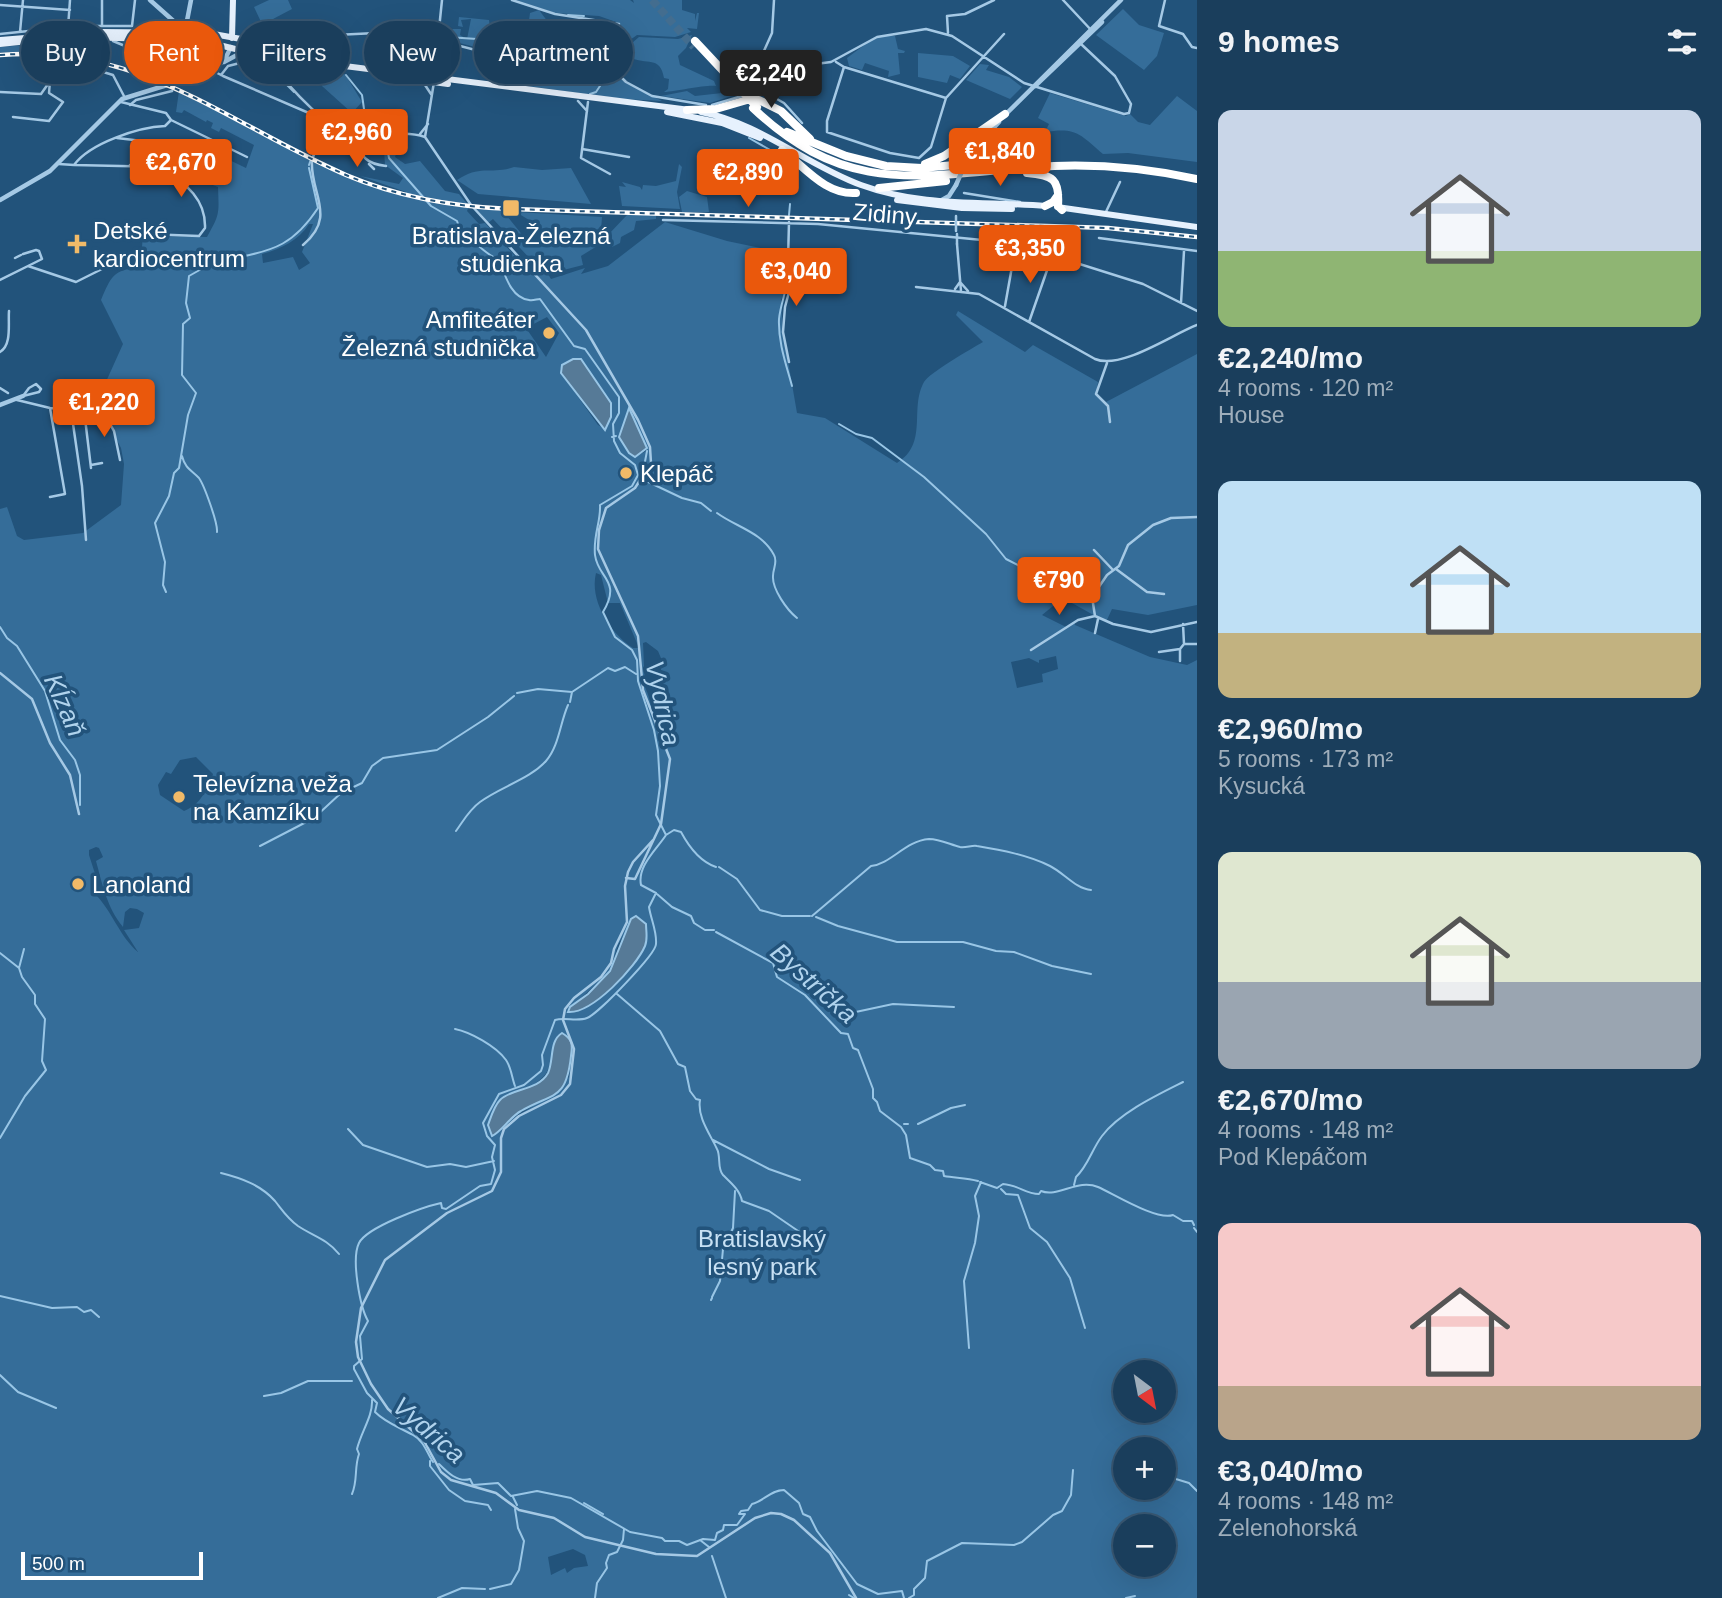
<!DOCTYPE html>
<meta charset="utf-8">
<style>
body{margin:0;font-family:Arial,sans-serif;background:#234562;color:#f1f3f6;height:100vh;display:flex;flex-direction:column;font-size:26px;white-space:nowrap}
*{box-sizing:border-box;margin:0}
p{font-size:23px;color:#9faebb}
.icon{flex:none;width:38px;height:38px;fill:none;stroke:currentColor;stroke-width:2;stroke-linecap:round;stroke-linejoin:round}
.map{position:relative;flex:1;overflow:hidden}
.panel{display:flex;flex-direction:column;background:#1a3e5c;width:525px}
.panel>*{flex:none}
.top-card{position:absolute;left:21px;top:21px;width:665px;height:63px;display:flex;gap:14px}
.needle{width:46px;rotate:148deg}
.fabs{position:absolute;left:1113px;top:1360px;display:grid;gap:14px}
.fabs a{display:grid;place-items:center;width:63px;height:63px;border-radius:50%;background:#1a3e5c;box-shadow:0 7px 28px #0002,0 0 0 2px #385772;font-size:35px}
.scale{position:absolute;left:21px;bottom:18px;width:182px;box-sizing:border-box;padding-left:7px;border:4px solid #fff;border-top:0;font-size:19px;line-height:24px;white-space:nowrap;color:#fff;-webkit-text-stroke:5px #22537b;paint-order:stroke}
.price{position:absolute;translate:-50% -60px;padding:0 16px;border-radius:7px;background:#ea580c;color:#fff;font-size:23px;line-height:46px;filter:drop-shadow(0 2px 4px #0008)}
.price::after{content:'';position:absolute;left:50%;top:42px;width:21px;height:16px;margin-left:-10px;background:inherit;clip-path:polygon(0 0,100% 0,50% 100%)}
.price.selected{background:#222;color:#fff}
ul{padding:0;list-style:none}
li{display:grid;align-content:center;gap:14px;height:371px;padding:0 21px}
li span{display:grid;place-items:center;height:217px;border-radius:14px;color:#555}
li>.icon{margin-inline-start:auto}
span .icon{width:126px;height:126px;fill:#fffc;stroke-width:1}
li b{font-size:30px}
h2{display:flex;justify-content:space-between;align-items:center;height:84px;padding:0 21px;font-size:30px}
.chip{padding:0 24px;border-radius:32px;background:#1a3e5c;box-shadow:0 7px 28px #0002,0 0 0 2px #385772;font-size:24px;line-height:63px}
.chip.selected{background:#ea580c;color:#fff}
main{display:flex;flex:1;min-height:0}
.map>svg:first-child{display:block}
</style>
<main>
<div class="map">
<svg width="1197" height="1598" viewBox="0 0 1197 1598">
<rect width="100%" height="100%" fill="#22537b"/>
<path fill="#356d99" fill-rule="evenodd" d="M269,0H288L292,9L273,19L278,29L272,32L262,24L254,7Z
M516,0H630L634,3L633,0H682V10L695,14V21L697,13H699L697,29L687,28L691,32L675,37L637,35L623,45L619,41V23L599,16L555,13Z
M1123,9L1139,25L1164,33L1157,56L1144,70L1096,35Z
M539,10L548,22L545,45L549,35L548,51L553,52L546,53L545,49H539L538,58L559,60L562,43L559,65H587L598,70L581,73L569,71L440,38L439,34L446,37L449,32L444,29H461L460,35L467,39L471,19L461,20L463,27L458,26L459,17L489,20L492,44L506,53L535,57L537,43L526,38L528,25L516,23L518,19L529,20L530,13Z
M692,35L686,48L678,56L680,65L714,81L716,86C709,84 677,91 664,92L668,89L669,79L664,78C660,55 647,66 629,57L632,43L639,37L678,39Z
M883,36H895L898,49L905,51L904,53H898L900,74L888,77L889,71L865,63L862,70L849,66L847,58L871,40Z
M87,41L85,56L53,52H0V47L40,44L57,51L78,52L82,49L79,45L59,43Z
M918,53L953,56L970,66L960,79L950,75L947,83L918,77Z
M504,59L573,77L612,75L662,101L622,99L507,83L498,69Z
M980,64L989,65L986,70L1009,77L1022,87L1010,99L966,80Z
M319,71L345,74L362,102L352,113L322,86Z
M179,91C253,130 325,171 405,196L406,192L360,176L399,184L403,178L385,165L383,135H403L395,157L405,164L420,161L445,191L459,194L469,206L467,211L479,224L485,223L532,275L531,268L534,263L493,219L488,223L476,208L503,211L532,247L549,239V234L529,227V220L516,212L602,217L601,231L608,235L627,215H656V219L636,221L634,230L621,237L620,243L612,247L611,243H602L581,256L583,265L548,274L551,279L585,268L581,274L608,266L665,222L727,241L770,250L788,264L789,284L781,300L783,332L797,413L825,418L897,463C929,443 909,409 924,382C929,373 971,349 983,342L956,315L958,311L1025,352L1033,345L1098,382L1096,394L1106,402L1197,354V605L1148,615L1112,609L1106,622L1063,598L1042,615L1066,627L1074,622L1075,625L1150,657L1187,665L1197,660V1598H0V509L7,507L17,536L24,540L83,533L121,505L124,464L121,448L102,411L100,395L123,344L101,300C111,277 113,269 140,268L143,236L207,237C220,214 219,214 218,187L189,176L202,158L188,151L192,142L246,168L254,145L221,128L219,132L211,128L213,123L207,120L206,122L184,110L182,113L176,112ZM309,224H313L302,252L310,263L299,270L293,257L263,263L262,254C281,249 299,240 309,224ZM547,317L559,333L546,357L526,328ZM581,359L611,403L604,428L598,425L561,373L560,369ZM630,409L646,451L635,457L629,453L619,437ZM596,573L601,575L608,603H620L639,648H633C611,634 589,601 596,573ZM646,642L658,651L663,663C654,680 672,722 677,741L669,745L645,687L643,643ZM1056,656L1058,669L1042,674L1043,682L1017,688L1011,662L1029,658L1039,663V660ZM196,757L213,774C207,790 200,805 184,811L160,795L158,785L166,772L171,774L180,760ZM96,847L99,848L103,857L96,861C102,883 107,908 123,927L125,912L130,908L137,909L144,913L139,928L124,930L138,952C119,936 112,910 94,893L100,889L89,855V850ZM633,917L647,941L644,948L608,992L567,1011L610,971L618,945ZM562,1033L572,1045L569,1077C557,1086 546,1097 533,1106C519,1115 505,1122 492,1136L488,1125C503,1084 520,1101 544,1076C550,1071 555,1044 558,1035ZM1125,1372H1164V1410H1125ZM1125,1449H1164V1488H1125ZM1125,1526H1164V1564H1125ZM573,1549L585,1555L588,1566L574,1568L567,1573L565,1568L551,1575L548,1557Z
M687,91L695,96L731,92L735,95L710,103L661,96Z
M1050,93L1126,116L1130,114L1138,122L1150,125L1177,96L1197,111V162L1128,153L1103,154C1080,134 1076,127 1045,132L1049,124L1038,118Z
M679,164L682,167L677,192L680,209L622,206L619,186L626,187L622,182L640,187L642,190L643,185L656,186L676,181Z
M514,167L542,170L571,168L591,204L478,194L457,180C481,164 491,175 514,167Z
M687,191L707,197L709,212H682L679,197Z"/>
<path fill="#567a97" stroke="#99c6e6" stroke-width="2" d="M573,359H581L611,403V417L605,430L561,373L562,365Z
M629,408L647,448L635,457L629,453L619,437Z
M636,916L646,924C646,931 648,939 645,946C636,967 592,1014 568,1012L570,1007L588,994L610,971L631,919Z
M562,1033C572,1039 573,1044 571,1056C566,1101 554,1092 521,1111C510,1117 501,1132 492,1136L488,1125C491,1117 494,1106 500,1100C511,1088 538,1091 548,1073C554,1060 549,1041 562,1033Z"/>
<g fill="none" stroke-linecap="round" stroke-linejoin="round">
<path stroke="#99c6e6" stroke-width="2" d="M568,15L584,16
M447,37L477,39L496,53
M346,75L362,95L364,109L374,125L384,132L389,158L431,206L457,221L461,233C475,239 481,252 499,260C505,275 511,298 529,300C533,301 537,299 540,299L574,346L585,349L619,397V413L613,424L614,441L620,453L635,465L638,475L632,486L600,505C601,522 593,535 595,555C598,579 622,580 603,612L615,637L632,650L637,660L638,681L654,730L658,751L660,786L656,815L666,835C657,849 637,866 641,885L656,893L649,907C651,920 657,931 656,944C656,954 597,1015 587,1018C577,1022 565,1017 555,1020L542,1055L543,1065L541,1071L524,1085L499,1094L483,1123L487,1136L495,1145L492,1157L495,1170L491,1184L480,1186L446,1209L442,1208L441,1203C423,1207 367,1227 359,1243C351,1259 360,1307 368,1321L360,1336L362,1359L354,1366V1369L367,1393L377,1403L375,1412C386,1423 399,1427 413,1435C424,1441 427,1453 433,1462
M284,82L294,92
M590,94L596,92L606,77
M749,138L786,159L788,166
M309,165L311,159
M789,215L790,204
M787,263C791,283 781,299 779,319C778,342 786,364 792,386
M839,424L856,434L872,438L924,477L986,534L1006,559L1031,572L1045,585
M612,437L616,436
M182,456C185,468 191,470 199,478C204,485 218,523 217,532
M643,472L647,451
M644,480L682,498L701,503L711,511
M717,513C736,527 762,532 774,555C778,562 773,568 773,576C772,589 787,610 797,618
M166,592L163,585L165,562L155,523L169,496L174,473L179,468L188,415L196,393L182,375L183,324L190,318L186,303L189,276L212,263H231L234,258C275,251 295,243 318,208L309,168
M0,627L7,638L17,646L45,691L60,740L75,760L80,775V805
M517,693L538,689L572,692L608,668L615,671L625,667L636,674
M570,702L572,692
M456,831C464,820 469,810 480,802C500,787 530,779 546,761C559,746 560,723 568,705
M666,835L674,830L681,832C689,847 701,862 716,867
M260,846L314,818L341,793L362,783L372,766L383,758L437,750L488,717L514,696
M719,867L737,879L760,910L782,916H810
M657,894L672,907L691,916L694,923L705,930H714
M812,916L871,866C891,864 905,841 929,839C940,839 951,845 960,847C966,848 972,845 977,846C1001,850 1028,855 1050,866C1064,873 1076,889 1091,890
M816,917L838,926L897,942H963L996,951L1014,952L1052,966L1091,974
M716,932L773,963L777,977L805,995L841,1033L848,1034L853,1048L858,1050L873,1089V1098L877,1102L880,1111L901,1127L906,1135L910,1158L930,1165L935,1170L943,1171L944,1176C956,1178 967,1178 978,1181
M0,953L19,968L22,977L35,995V1004L45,1019L42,1061L46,1070L25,1096L0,1138
M19,968L24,949
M617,994L660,1031L678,1064L685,1067L690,1091L696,1099L700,1100C697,1117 710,1134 717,1149C721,1156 717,1169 723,1175C730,1182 740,1190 742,1201L769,1211L804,1235
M837,1016L893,1004L954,1007
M455,1029C470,1032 496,1046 506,1060C511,1067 512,1078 515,1086
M904,1124H908
M918,1124L951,1108L965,1105
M348,1129L363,1145L427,1167L450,1164L466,1167L494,1161
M713,1140L769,1169L800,1180
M221,1173C241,1178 261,1185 275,1201C283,1211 287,1218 298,1226C313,1236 327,1239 339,1254
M980,1182L997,1188L1003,1184C1019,1185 1025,1194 1039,1194L1041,1191C1058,1198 1078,1178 1098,1187C1114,1194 1157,1221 1173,1215L1183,1221H1192L1194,1225
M1074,1185L1076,1177C1088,1166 1092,1149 1102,1136C1119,1113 1157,1095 1183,1082
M1001,1189L1006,1194L1018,1195L1030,1228L1047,1242L1070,1278L1085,1328
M1194,1228L1197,1232
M0,1296L52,1308L77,1307L84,1312L91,1310L99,1317
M712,1297L720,1281L723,1249L733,1228L735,1191
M711,1300L712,1298
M969,1348L964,1281L975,1243L979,1216L975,1196L981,1182
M0,1375L18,1392L56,1408
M264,1396L281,1393L308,1381H352
M430,1461V1466L449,1490L465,1501L488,1505L491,1510
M439,1464C447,1472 458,1483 470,1479L473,1485L498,1483L511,1496L537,1491L571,1498L630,1532L662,1538L665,1541H679L687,1545L703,1539L715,1540L717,1533L723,1530L724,1525H737L745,1514H739L741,1511L748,1510L752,1504C764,1501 771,1490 784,1490L799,1503L803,1514L810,1517L817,1531L857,1584L878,1594L902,1591L904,1598
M1166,1476L1189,1483L1197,1491
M352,1494C358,1480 354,1468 359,1454L357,1449C361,1432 373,1416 372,1400
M513,1497L517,1505
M584,1503L603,1514
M700,1540L709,1547
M712,1556L726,1598
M490,1589L511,1584L519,1570L524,1541L518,1528L515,1509
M849,1595L854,1598
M438,1598L462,1588L485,1589
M595,1598L597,1583L607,1568L606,1563L609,1555L617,1552L623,1540L624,1529
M909,1598L914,1595V1589L925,1578L927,1561L962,1543L1014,1545L1022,1542L1053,1515L1062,1511L1071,1495L1073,1470
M1126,1598L1135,1596"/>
<path stroke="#436d8f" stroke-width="8" stroke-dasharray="8 4" stroke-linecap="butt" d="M652,0L694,47"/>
<path stroke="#a5c9e5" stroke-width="2.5" d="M0,92L41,94L48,84
M13,117L49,121L63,102L49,93L50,81"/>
<path stroke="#a5c9e5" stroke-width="2.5" d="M512,0L555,14L619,24
M1063,0L1092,31
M1165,0L1159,26L1183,34L1192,47L1197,48
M0,5L70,10
M102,26V0
M68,28L70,0
M20,32L23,0
M948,33L947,16L965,14L994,0
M0,34L76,26H132L135,0
M315,36L376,33L435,40
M438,39L442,0
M433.5 44a4.5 4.5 0 1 1 9 0a4.5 4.5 0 1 1-9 0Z
M113,41L137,51L192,60L223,76L325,120
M441,41L568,74L606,72L619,75L626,82L652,96L706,105
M436,48L439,55L436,76
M439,55L452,44
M836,62L844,67L946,98
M85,63L90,68L113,75L125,98
M274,66C287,85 333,136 356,136C380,137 403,130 425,137L471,205L586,330L638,420L650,447L651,463L635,488L606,508L599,530L598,549L638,636L643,690L670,759L661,824L635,879L626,878
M844,67L827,121V132L890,153L919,158L931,147L946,98L1004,34
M765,71L763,53L772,33L774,0
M221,75L228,66L252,60
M423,82L431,94
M749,88L768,94L784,103L802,123
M578,101L587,111
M121,102L166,113L171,120L247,157
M588,102L581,158L610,174
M130,105L136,100L172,91
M712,105L742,96L759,76L769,70L831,62L877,37L926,29L952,36L1024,83L1124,114L1129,113L1131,104L1115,76L1081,44
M351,115L345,122C366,143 351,162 386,166
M339,116L345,122
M420,134L428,124
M425,137L434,82
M582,149L629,157
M313,157L328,121
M59,164L74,165C90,143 139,127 165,126L171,120
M369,164L374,169
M74,165L166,167L176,160V151L167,144L117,138
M130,165C138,171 152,171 162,174C187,180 206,202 205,228L199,236L146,234
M964,193L1020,202
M1105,214L1120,182
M663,220L818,224L1013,243L1143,284L1197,311
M789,222L788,261L792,281L785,307L783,332L789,362
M1099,238L1197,251
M957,244L961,291
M303,245C338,216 309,193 312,159
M23,254L36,250L39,251L42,259L28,266
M15,258L21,255
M0,280L28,266L76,282L128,256
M916,287L979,294L1095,359C1121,370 1171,335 1197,325
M955,289L960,282L968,291
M1181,303L1184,251
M1005,306L1013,261
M1029,322L1052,256
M0,352C12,345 8,324 9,311
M1107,363L1096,394L1108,406L1110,422
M36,384L41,389L39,392L23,396L29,388Z
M0,388L8,393
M17,400L50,408L102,410L114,431L120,460
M50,408L65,494L50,497
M71,410L82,486L86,540
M84,410L91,468
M91,465L102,463
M1197,517L1171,518L1153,525L1128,545L1119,566L1107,575L1092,597L1095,616L1113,624L1151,632L1197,622
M1094,550L1113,570
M1116,569L1147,592L1164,594
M1095,633L1098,619
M1184,644H1197
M1031,650L1078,620L1095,616
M1159,652L1180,649
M1180,661V649L1184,644L1183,624
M0,673L32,699L50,743L70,775L79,814
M653,840L633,862L628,872L625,886L627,922L614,949L611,963L601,977L574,998L565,1009L563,1020L574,1049L570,1084L561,1095L519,1116L504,1129L501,1138V1172L492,1191L447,1213L385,1260L361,1308L356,1342L358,1357L371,1384L388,1409L424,1441L441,1472L451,1480L496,1493L519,1510L554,1518L585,1537L656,1554L697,1556L755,1518L771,1513L781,1514L794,1520L830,1553L856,1598"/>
<path stroke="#a5c9e5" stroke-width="4.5" d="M150,0L178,25L186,26L191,0
M224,62L237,55L249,54
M1035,86L1102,22
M1005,115L1121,0
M969,155L999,122
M0,200L50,171L122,99L209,72L224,61L231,47
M940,201L949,196L956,185
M0,405L23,396"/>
<path stroke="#e6f1fd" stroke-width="6" d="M78,37L199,40L296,64L333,69
M232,38L233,0
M0,40L100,32L208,33L241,39L313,62L690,110
M0,44L57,38
M389,76L448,84
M667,112L722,123L760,138
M701,112C760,123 806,165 861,185C921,207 984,201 1046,206
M897,200L962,208L1012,209
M1057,207L1197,227"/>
<path stroke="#fff" stroke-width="8" d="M695,41L739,88
M753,108C853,203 931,172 1054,166C1102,164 1150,169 1197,179
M687,110L716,109L747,100H759L781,111L810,139
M787,132L846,156L886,166L922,168L997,161L1044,162
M782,150C805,167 825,195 856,193
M925,164L944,156L1005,114
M1027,173C1053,175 1060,179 1058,206L1062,210
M879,188L946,181
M1045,206L1053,202L1058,195"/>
<g stroke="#fff" stroke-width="4.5">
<path id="rail" d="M0,55C141,44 225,122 346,175C398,197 455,207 511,209L1108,228L1197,237"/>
</g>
<use href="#rail" stroke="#22537b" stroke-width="2" stroke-dasharray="5" stroke-linecap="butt"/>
<path stroke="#a5c9e5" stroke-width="2.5" d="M956,216V231
M957,234V244"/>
<path stroke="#a5c9e5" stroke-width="4.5" d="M956,185L969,155"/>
<path stroke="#fff" stroke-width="8" d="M739,88L757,107"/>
</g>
<g fill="#f1ba68" stroke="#22537b" stroke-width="2.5">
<rect x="502" y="199" width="18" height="18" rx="3.5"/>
<path d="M73.5 233.5h7v7h7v7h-7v7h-7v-7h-7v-7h7z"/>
<circle cx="549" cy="333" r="7"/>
<circle cx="626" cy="473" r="7"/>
<circle cx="179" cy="797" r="7"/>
<circle cx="78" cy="884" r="7"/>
</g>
<g text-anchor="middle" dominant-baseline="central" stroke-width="7" stroke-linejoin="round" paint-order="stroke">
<g font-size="24" fill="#fff" stroke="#22537b">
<text transform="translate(885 214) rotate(5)">Zidiny</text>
</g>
<g font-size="24" fill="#fff" stroke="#22537b" text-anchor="start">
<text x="93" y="230">Detské<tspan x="93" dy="28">kardiocentrum</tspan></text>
<text x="511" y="235" text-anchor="middle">Bratislava-Železná<tspan x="511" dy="28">studienka</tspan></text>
<text x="535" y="319" text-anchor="end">Amfiteáter<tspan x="535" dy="28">Železná studnička</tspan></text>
<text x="640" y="473">Klepáč</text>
<text x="193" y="783">Televízna veža<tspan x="193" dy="28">na Kamzíku</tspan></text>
<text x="92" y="884">Lanoland</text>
</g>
<g font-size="24" fill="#c8e1f4" stroke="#22537b">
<text x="762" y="1238">Bratislavský<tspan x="762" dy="28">lesný park</tspan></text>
</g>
<g font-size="26" font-style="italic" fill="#b0d3ed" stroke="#22537b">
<text transform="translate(663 703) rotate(78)">Vydrica</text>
<text transform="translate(65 705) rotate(66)">Kĺzaň</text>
<text transform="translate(814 983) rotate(42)">Bystrička</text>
<text transform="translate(429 1430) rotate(41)">Vydrica</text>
</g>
</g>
</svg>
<div class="fabs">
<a><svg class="needle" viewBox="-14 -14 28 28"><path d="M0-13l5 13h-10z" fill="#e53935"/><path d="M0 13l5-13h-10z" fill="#9faebb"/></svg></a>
<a>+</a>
<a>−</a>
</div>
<div class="scale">500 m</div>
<b class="price selected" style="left:771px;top:110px">€2,240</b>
<b class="price" style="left:357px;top:169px">€2,960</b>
<b class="price" style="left:1000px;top:188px">€1,840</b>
<b class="price" style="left:181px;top:199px">€2,670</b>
<b class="price" style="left:748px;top:209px">€2,890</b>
<b class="price" style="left:1030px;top:285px">€3,350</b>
<b class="price" style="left:796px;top:308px">€3,040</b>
<b class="price" style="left:104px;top:439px">€1,220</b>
<b class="price" style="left:1059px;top:617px">€790</b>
<div class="top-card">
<a class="chip">Buy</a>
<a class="chip selected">Rent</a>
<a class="chip">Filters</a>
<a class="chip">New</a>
<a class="chip">Apartment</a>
</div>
</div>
<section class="panel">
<h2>9 homes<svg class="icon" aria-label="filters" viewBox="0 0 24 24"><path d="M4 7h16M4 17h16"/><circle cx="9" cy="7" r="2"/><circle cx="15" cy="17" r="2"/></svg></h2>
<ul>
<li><span style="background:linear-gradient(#c9d6e8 65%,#8fb573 0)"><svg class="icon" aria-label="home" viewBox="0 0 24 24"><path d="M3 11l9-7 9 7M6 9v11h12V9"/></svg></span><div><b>€2,240/mo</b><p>4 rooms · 120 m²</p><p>House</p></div></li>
<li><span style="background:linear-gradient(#bfe0f5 70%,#c2b280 0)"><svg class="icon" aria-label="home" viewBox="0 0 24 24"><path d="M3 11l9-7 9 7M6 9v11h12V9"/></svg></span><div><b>€2,960/mo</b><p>5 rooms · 173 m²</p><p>Kysucká</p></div></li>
<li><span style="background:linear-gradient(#dfe7d0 60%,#9aa5b1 0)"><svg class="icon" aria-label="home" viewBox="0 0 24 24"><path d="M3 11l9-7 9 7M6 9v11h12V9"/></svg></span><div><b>€2,670/mo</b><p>4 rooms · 148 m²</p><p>Pod Klepáčom</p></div></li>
<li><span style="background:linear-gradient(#f6c9c9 75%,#b9a48a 0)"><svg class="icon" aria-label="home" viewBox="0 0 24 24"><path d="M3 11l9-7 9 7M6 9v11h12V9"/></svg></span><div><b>€3,040/mo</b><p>4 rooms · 148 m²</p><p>Zelenohorská</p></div></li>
</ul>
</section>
</main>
